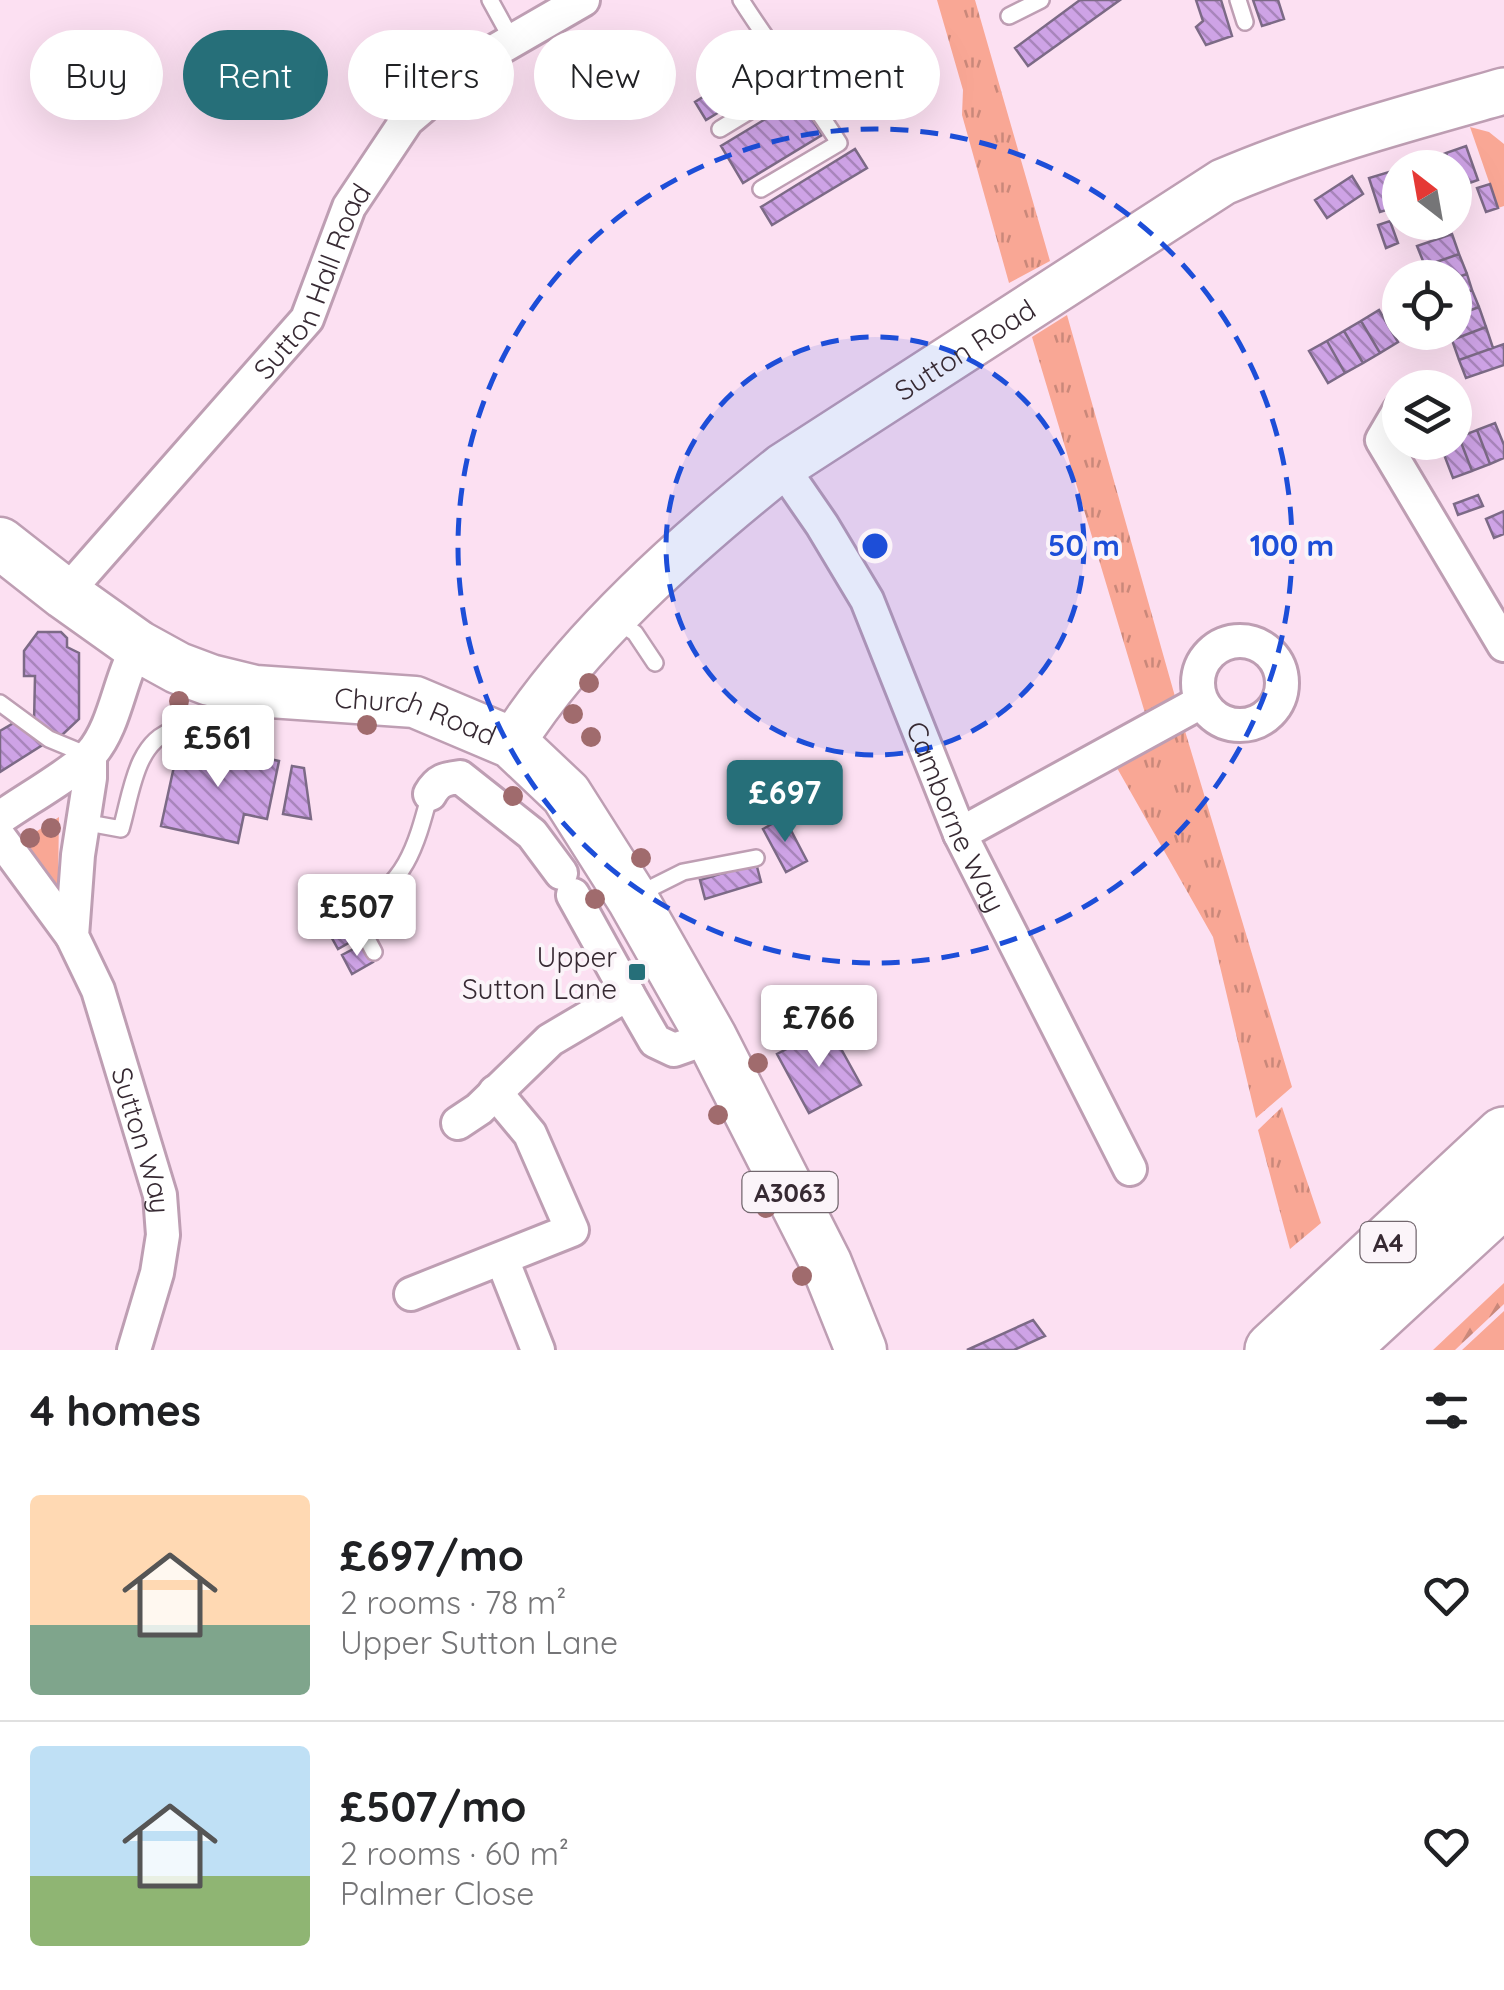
<!DOCTYPE html>
<meta charset="utf-8">
<style>
body{margin:0;font-family:Quicksand,sans-serif;background:#f6f6f6;color:#202124;height:100vh;display:flex;flex-direction:column;font-size:38px;white-space:nowrap}
*{box-sizing:border-box;margin:0}
p{font-size:32px;color:#757577}
.icon{flex:none;width:55px;height:55px;fill:none;stroke:currentColor;stroke-width:2;stroke-linecap:round;stroke-linejoin:round}
.map{position:relative;height:1350px;overflow:hidden}
.details{display:flex;flex-direction:column;background:#fff;flex:1}
.details>*{flex:none}
.hud{position:absolute;left:30px;top:30px;width:1000px;height:90px;display:flex;gap:20px}
.needle{width:65px;rotate:329deg}
.fabs{position:absolute;left:1382px;top:150px;display:grid;gap:20px}
.fabs a{display:grid;place-items:center;width:90px;height:90px;border-radius:50%;background:#fff;box-shadow:0 10px 40px #0002;font-size:50px}
.price{position:absolute;translate:-50% -85px;padding:0 22px;border-radius:10px;background:#fff;color:#222;font-size:32px;line-height:65px;filter:drop-shadow(0 2px 5px #0008)}
.price::after{content:'';position:absolute;left:50%;top:60px;width:30px;height:22px;margin-left:-15px;background:inherit;clip-path:polygon(0 0,100% 0,50% 100%)}
.price.active{background:#266f79;color:#fff}
ul{padding:0;list-style:none}
li{display:flex;align-items:center;gap:30px;height:250px;padding:0 30px}
li+li{border-top:2px solid #e0e0e0}
li span{display:grid;place-items:center;flex:none;width:280px;height:200px;border-radius:10px;color:#555}
li>.icon{margin-inline-start:auto}
span .icon{width:120px;height:120px;fill:#fffc;stroke-width:1}
li b{font-size:42px}
h2{display:flex;justify-content:space-between;align-items:center;height:120px;padding:0 30px;font-size:42px}
.tag{padding:0 35px;border-radius:45px;background:#fff;box-shadow:0 10px 40px #0002;font-size:35px;line-height:90px}
.tag.active{background:#266f79;color:#fff}
.map>svg:first-child{display:block}
</style>
<div class="map">
<svg width="1504" height="1350" viewBox="0 0 1504 1350">
<defs>
<pattern id="forest-firs" width="22" height="20" patternUnits="userSpaceOnUse" patternTransform="scale(2.5)"><rect width="22" height="20" fill="#f9a795"/><path d="M5 1l3.5 6h-7zM16 11l3.5 6h-7z" fill="#ca887a"/></pattern>
<pattern id="park-tufts" width="24" height="20" patternUnits="userSpaceOnUse" patternTransform="scale(2.5)"><rect width="24" height="20" fill="#f9a795"/><path d="M3 7l-1-3M5 7V3M7 7l1-3M15 17l-1-3M17 17v-4M19 17l1-3" fill="none" stroke="#ca887a"/></pattern>
<pattern id="building-back-hatch" width="6" height="6" patternUnits="userSpaceOnUse" patternTransform="scale(2.5)"><rect width="6" height="6" fill="#cea3e6"/><path d="M-1 5l2 2M0 0l6 6M5-1l2 2" fill="none" stroke="#a885bb"/></pattern>
</defs>
<rect width="100%" height="100%" fill="#fce0f2"/>
<path fill="#f9a795" d="M1470,127L1489,132L1504,144V206L1498,208Z
M59,817L58,884L56,887L23,840Z
M1504,1311V1350H1462Z"/>
<path fill="url(#forest-firs)" d="M1504,1283V1304L1455,1350H1433Z"/>
<path fill="url(#park-tufts)" d="M937,0H975L1050,261L1009,283L962,115L963,90Z
M1067,315L1176,700L1145,713L1032,337Z
M1185,731L1292,1087L1256,1118L1213,937L1117,768Z
M1282,1107L1321,1223L1290,1249L1258,1130Z"/>
<path fill="url(#building-back-hatch)" stroke="#7c6a86" stroke-width="2.5" d="M1080,0H1120L1028,66L1015,48Z
M1196,0H1221L1232,36L1206,45L1196,27L1203,21Z
M1253,0H1278L1284,19L1262,26Z
M754,65L765,84L706,120L695,102Z
M800,98L822,135L743,183L721,146Z
M1466,146L1478,180L1458,187L1455,168H1451L1446,153Z
M855,149L867,168L772,225L761,207Z
M1446,153L1451,168H1429L1427,160Z
M1400,168V206L1389,172Z
M1389,172L1400,206L1380,212L1369,178Z
M1352,176L1363,194L1327,218L1315,200Z
M1490,184L1498,208L1486,212L1477,188Z
M1390,221L1398,243L1386,248L1378,225Z
M1452,234L1459,254L1425,266L1417,246Z
M1459,254L1467,274L1455,278H1429L1425,266Z
M1467,274L1472,290L1455,296V278Z
M1472,290L1479,307L1455,316V296Z
M1479,307L1486,327L1452,340L1449,332H1455V316Z
M1379,310L1398,342L1380,353L1361,321Z
M1361,321L1380,353L1363,363L1344,331Z
M1486,327L1493,348L1459,360L1452,340Z
M1344,331L1363,363L1345,373L1327,341Z
M1327,341L1345,373L1328,383L1309,351Z
M1504,344V365L1466,378L1459,360Z
M1495,423L1504,445V458L1490,464L1477,430Z
M1477,430L1490,464L1472,471L1459,437Z
M1459,437L1472,471L1453,478L1440,444L1455,442Z
M1478,495L1483,506L1458,515L1454,504Z
M1504,511V534L1494,538L1486,519Z
M38,632H61L67,638V647L79,653V719L62,735L53,736L34,723L35,676H24V651Z
M17,721L44,744L0,772V731Z
M180,739L279,761L267,819L244,814L238,843L161,826Z
M292,766L304,768L311,819L283,814Z
M784,817L807,861L786,872L763,829Z
M756,863L761,882L705,899L700,880Z
M330,883L359,937L338,949L308,895Z
M363,944L373,962L352,974L342,955Z
M829,1027L861,1085L809,1113L777,1054Z
M1033,1320L1045,1336L1014,1350H967Z"/>
<g fill="none" stroke-linecap="round" stroke-linejoin="round">
<g stroke="#be9eb3" stroke-width="20">
<path id="lane" d="M490,0L512,40
M741,0C772,49 808,94 839,143L761,189
M1238,0L1245,22
M1009,16L1041,0
M720,129L776,95L794,78
M617,621L635,633L655,663
M0,703L49,739L90,756
M83,822L121,829C131,796 135,741 174,730C183,727 195,730 205,731L227,690
M339,886L374,952
M637,895L683,872L756,858
M354,913C406,882 415,850 430,794"/>
</g>
<g stroke="#be9eb3" stroke-width="38">
<g id="street">
<path d="M1399,411L1382,440L1504,645"/>
<path id="s1" d="M782,467L822,525L867,600L960,834L1130,1169"/>
<path id="s2" d="M65,594L307,319L349,207L407,120L474,63L583,0"/>
<circle cx="1240" cy="683" r="42"/>
<path id="s3" d="M90,756V778L78,855L72,936L98,990L160,1195L163,1235L157,1273L134,1350"/>
<path d="M430,794C438,780 445,779 460,777L532,834L561,873"/>
<path d="M0,818C22,802 75,772 91,754C116,725 119,679 138,646"/>
<path d="M960,834L1201,702"/>
<path d="M0,838L72,936"/>
<path d="M573,895L628,994"/>
<path d="M458,1123L479,1109L550,1040L628,994L655,1041L674,1050L711,1037"/>
<path d="M502,1259L538,1350"/>
<path d="M411,1294L572,1230L530,1134L495,1092"/>
</g>
</g>
<g stroke="#be9eb3" stroke-width="50">
<g id="secondary">
<path id="s4" d="M512,743C577,640 688,542 782,467L1223,182C1314,143 1408,118 1504,91"/>
</g>
</g>
<g stroke="#be9eb3" stroke-width="55">
<g id="primary">
<path id="s5" d="M0,543L65,594L138,646L178,668L210,680L255,691L415,702L512,743L566,794L632,898L711,1037L826,1263L861,1350"/>
</g>
</g>
<g stroke="#be9eb3" stroke-width="60">
<path id="highway" d="M1273,1350L1504,1135
M1339,1350L1504,1198"/>
</g>
<use href="#lane" stroke="#fff" stroke-width="15"/>
<use href="#street" stroke="#fff" stroke-width="32"/>
<use href="#secondary" stroke="#fff" stroke-width="45"/>
<use href="#primary" stroke="#fff" stroke-width="50"/>
<use href="#highway" stroke="#fff" stroke-width="55"/>
</g>
<g fill="#a06b6d">
<circle cx="589" cy="683" r="10"/>
<circle cx="179" cy="701" r="10"/>
<circle cx="573" cy="714" r="10"/>
<circle cx="367" cy="725" r="10"/>
<circle cx="591" cy="737" r="10"/>
<circle cx="513" cy="796" r="10"/>
<circle cx="51" cy="828" r="10"/>
<circle cx="30" cy="838" r="10"/>
<circle cx="641" cy="858" r="10"/>
<circle cx="595" cy="899" r="10"/>
<circle cx="758" cy="1063" r="10"/>
<circle cx="718" cy="1115" r="10"/>
<circle cx="766" cy="1208" r="10"/>
<circle cx="802" cy="1276" r="10"/>
</g>
<circle cx="875" cy="546" r="209" fill="#1d4ed8" fill-opacity=".12"/>
<g fill="none" stroke="#1d4ed8" stroke-width="5" stroke-dasharray="18 12">
<circle cx="875" cy="546" r="209"/>
<circle cx="875" cy="546" r="417"/>
</g>
<rect fill="#266f79" stroke="#fbf4f9" stroke-width="4" x="627" y="962" width="20" height="20" rx="5"/>
<g text-anchor="middle" dominant-baseline="central" stroke-width="8" stroke-linejoin="round" paint-order="stroke">
<g fill="#fbf4f9" stroke="#72676e" stroke-width="2.5">
<rect x="742.5" y="1172" width="95" height="40" rx="8"/>
<rect x="1360.5" y="1222" width="55" height="40" rx="8"/>
</g>
<g font-size="25" font-weight="bold" fill="#372a33">
<text x="790" y="1192">A3063</text>
<text x="1388" y="1242">A4</text>
</g>
<g font-size="28" fill="#372a33" stroke="#fbf4f9">
<text stroke="none"><textPath href="#s2" startOffset="402">Sutton Hall Road</textPath></text>
<text stroke="none"><textPath href="#s4" startOffset="605">Sutton Road</textPath></text>
<text stroke="none"><textPath href="#s5" startOffset="462">Church Road</textPath></text>
<text stroke="none"><textPath href="#s1" startOffset="392">Camborne Way</textPath></text>
<text stroke="none"><textPath href="#s3" startOffset="398">Sutton Way</textPath></text>
</g>
<g font-size="28" fill="#372a33" stroke="#fbf4f9" text-anchor="end">
<text x="617" y="956">Upper<tspan x="617" dy="32">Sutton Lane</tspan></text>
</g>
</g>
<circle cx="875" cy="546" r="15" fill="#1d4ed8" stroke="#fbf4f9" stroke-width="5"/>
<g font-size="30" text-anchor="middle" font-weight="bold" fill="#1d4ed8" stroke="#fbf4f9" stroke-width="8" stroke-linejoin="round" paint-order="stroke">
<text x="1084" y="556">50 m</text>
<text x="1292" y="556">100 m</text>
</g>
</svg>
<div class="fabs">
<a><svg class="needle" viewBox="-14 -14 28 28"><path d="M0-13l5 13h-10z" fill="#e53935"/><path d="M0 13l5-13h-10z" fill="#757577"/></svg></a>
<a><svg class="icon" aria-label="locate" viewBox="0 0 24 24"><circle cx="12" cy="12" r="6"/><path d="M12 2v4M12 18v4M2 12h4M18 12h4"/></svg></a>
<a><svg class="icon" aria-label="layers" viewBox="0 0 24 24"><path d="M12 4l9 5-9 5-9-5zM3 14l9 5 9-5"/></svg></a>
</div>
<b class="price" style="left:218px;top:790px">£561</b>
<b class="price active" style="left:785px;top:845px">£697</b>
<b class="price" style="left:357px;top:959px">£507</b>
<b class="price" style="left:819px;top:1070px">£766</b>
<div class="hud">
<a class="tag">Buy</a>
<a class="tag active">Rent</a>
<a class="tag">Filters</a>
<a class="tag">New</a>
<a class="tag">Apartment</a>
</div>
</div>
<section class="details">
<h2>4 homes<svg class="icon" aria-label="filters" viewBox="0 0 24 24"><path d="M4 7h16M4 17h16"/><circle cx="9" cy="7" r="2"/><circle cx="15" cy="17" r="2"/></svg></h2>
<ul>
<li><span style="background:linear-gradient(#ffd9b3 65%,#7fa58c 0)"><svg class="icon" aria-label="home" viewBox="0 0 24 24"><path d="M3 11l9-7 9 7M6 9v11h12V9"/></svg></span><div><b>£697/mo</b><p>2 rooms · 78 m²</p><p>Upper Sutton Lane</p></div><svg class="icon" aria-label="heart" viewBox="0 0 24 24"><path d="M12 20l-8-8c-3-5 5-10 8-4 3-6 11-1 8 4z"/></svg></li>
<li><span style="background:linear-gradient(#bfe0f5 65%,#8fb573 0)"><svg class="icon" aria-label="home" viewBox="0 0 24 24"><path d="M3 11l9-7 9 7M6 9v11h12V9"/></svg></span><div><b>£507/mo</b><p>2 rooms · 60 m²</p><p>Palmer Close</p></div><svg class="icon" aria-label="heart" viewBox="0 0 24 24"><path d="M12 20l-8-8c-3-5 5-10 8-4 3-6 11-1 8 4z"/></svg></li>
</ul>
</section>
